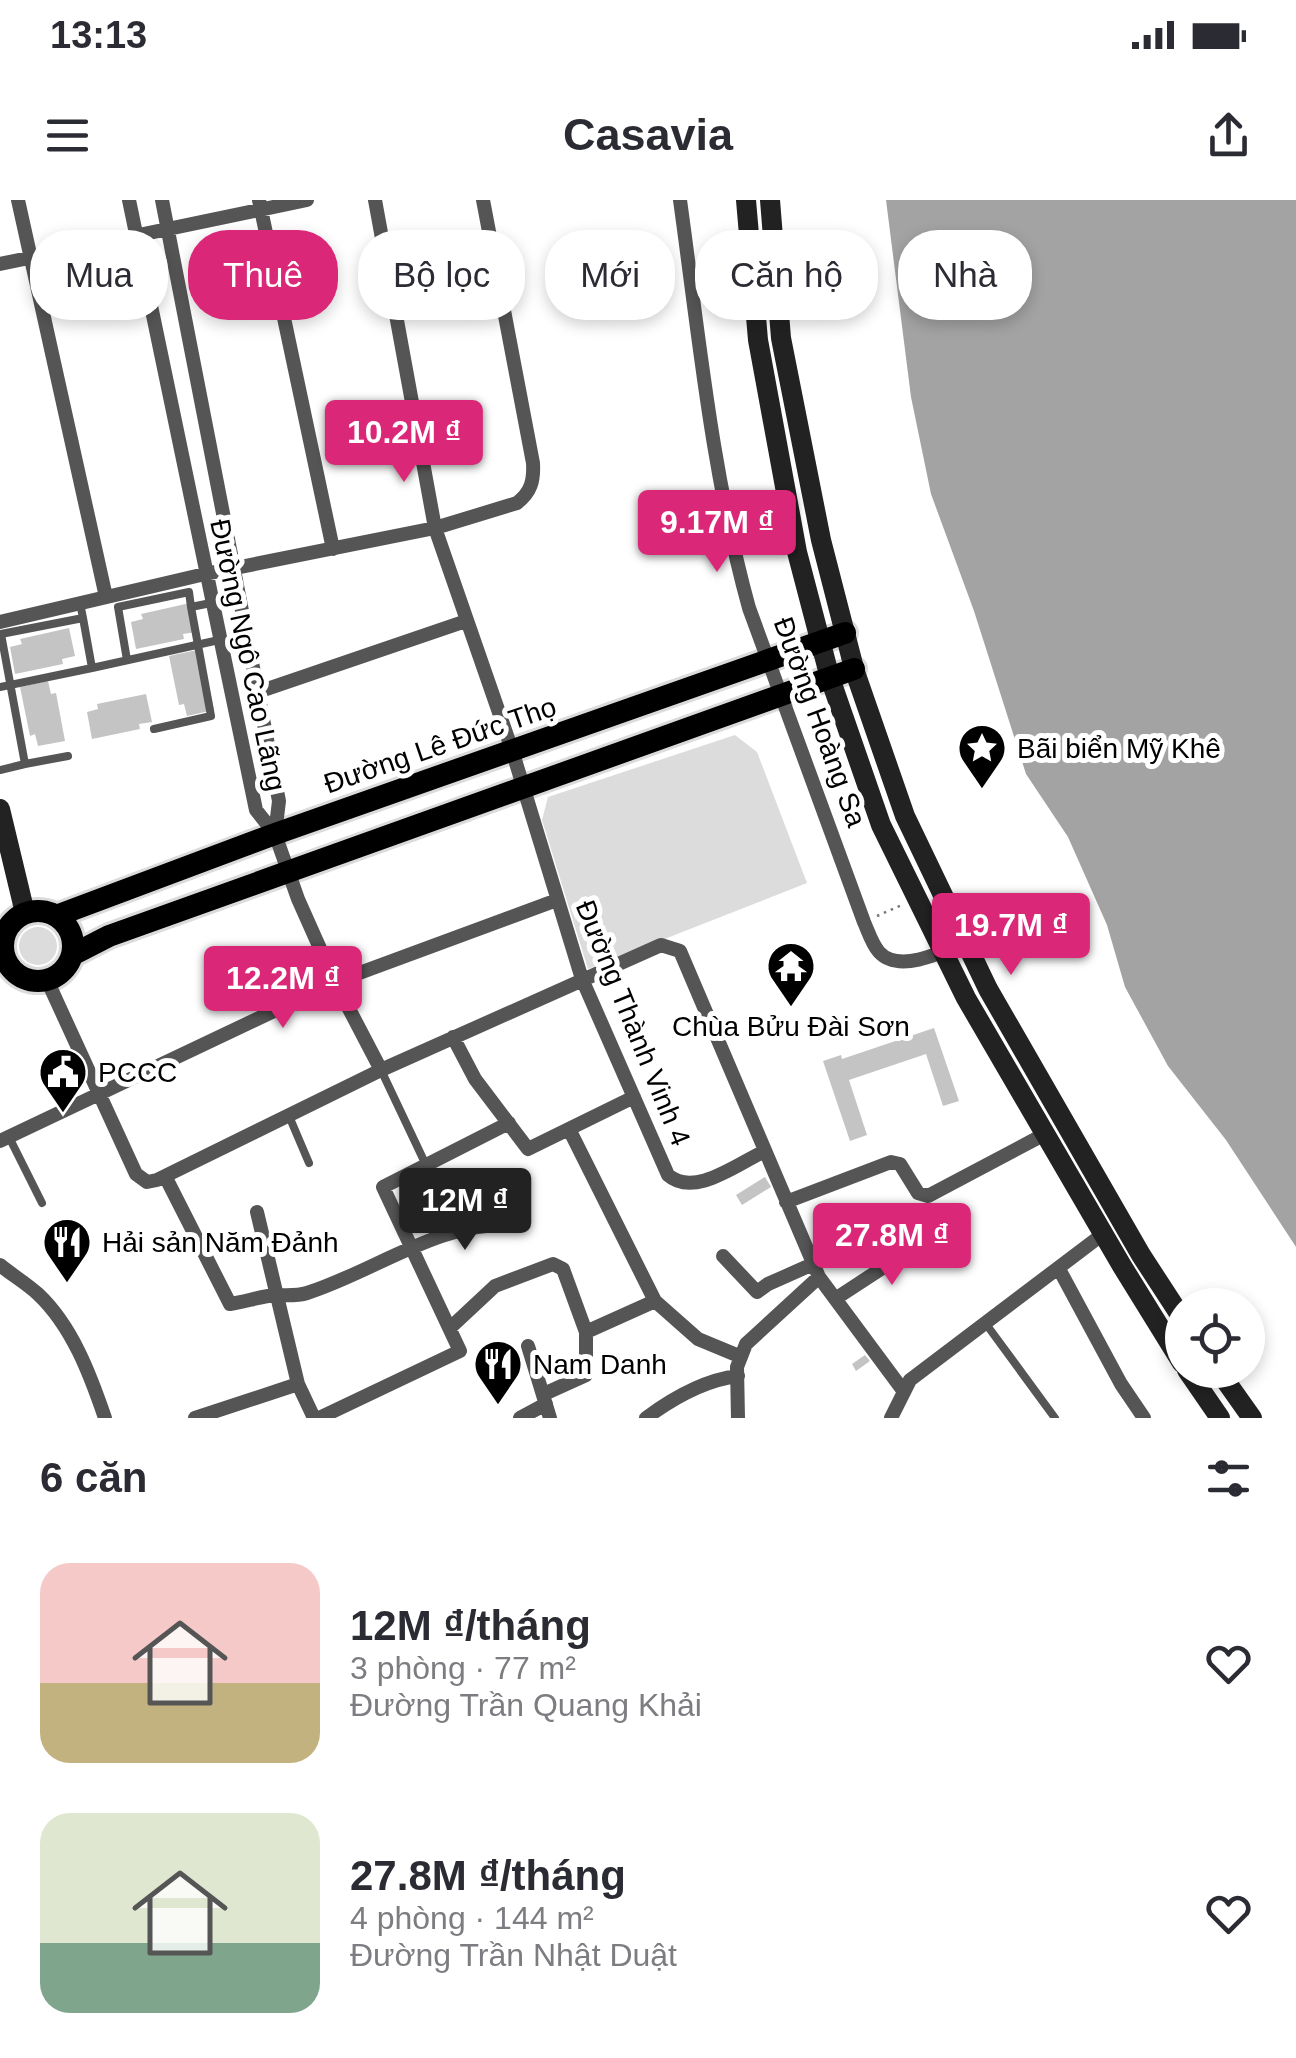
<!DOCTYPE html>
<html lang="vi">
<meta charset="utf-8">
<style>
body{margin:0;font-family:Helvetica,sans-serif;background:#f2f2f3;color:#2b2b33;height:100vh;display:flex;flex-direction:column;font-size:38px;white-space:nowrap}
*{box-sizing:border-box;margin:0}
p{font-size:32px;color:#7c7c81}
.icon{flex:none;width:55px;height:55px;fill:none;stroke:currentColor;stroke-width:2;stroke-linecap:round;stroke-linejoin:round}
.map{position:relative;height:1218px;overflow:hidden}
.side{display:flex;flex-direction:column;background:#fff;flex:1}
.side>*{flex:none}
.hud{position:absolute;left:30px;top:30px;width:1238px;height:90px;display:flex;gap:20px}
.tools{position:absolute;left:1165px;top:1088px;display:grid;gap:20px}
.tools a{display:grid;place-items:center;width:100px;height:100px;border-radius:50%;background:#fff;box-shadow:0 5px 15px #0003;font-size:50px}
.price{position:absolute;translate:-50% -85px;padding:0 22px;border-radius:10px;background:#db2777;color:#fff;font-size:32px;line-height:65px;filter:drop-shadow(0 2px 5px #0008)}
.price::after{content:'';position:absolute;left:50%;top:60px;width:30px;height:22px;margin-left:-15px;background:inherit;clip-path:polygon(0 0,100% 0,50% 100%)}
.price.active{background:#222;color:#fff}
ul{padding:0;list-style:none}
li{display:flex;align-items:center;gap:30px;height:250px;padding:0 40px}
li span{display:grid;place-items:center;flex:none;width:280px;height:200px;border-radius:30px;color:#555}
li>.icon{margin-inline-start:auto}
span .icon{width:120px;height:120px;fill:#fffc;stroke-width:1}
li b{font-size:42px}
h2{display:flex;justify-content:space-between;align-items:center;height:120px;padding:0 40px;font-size:42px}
.chip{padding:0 35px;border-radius:40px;background:#fff;box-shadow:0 5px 15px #0003;font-size:35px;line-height:90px}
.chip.active{background:#db2777;color:#fff}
.status{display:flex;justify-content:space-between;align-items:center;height:70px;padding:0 50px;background:#fff;direction:ltr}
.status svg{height:28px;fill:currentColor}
header{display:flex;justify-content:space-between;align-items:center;height:130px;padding:0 40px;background:#fff;font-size:45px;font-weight:800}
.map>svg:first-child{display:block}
</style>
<div class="status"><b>13:13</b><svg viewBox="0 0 49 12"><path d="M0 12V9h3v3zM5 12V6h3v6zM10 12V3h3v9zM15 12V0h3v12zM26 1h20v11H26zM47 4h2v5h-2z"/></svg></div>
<header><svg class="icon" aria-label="menu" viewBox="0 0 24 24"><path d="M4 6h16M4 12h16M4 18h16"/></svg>Casavia<svg class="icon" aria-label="share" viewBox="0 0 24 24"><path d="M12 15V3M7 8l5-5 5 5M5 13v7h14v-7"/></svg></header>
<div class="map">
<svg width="1296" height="1218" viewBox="0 0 1296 1218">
<rect width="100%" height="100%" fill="#fff"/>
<path fill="#dcdcdc" d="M735,535L757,552L807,683L588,769L542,620L548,597Z
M19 746a19 19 0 1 1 38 0a19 19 0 1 1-38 0Z"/>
<path fill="#a3a3a3" d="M886,0H1296V1047L1226,940L1168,866L1125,787L1107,725L1068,637L1026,574L974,411L931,294L911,197Z"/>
<path fill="#c4c4c4" d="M190,403L196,432L183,434L184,439L136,449L131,422L143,419L141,414Z
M69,428L75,456L62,459L63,464L15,474L10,447L22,444L20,439Z
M197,450L204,462L214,510L187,516L184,504L179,505L169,456Z
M48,481L51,494L56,493L65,541L38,546L35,534L30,536L20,487Z
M146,494L152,522L139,524L140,529L92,539L87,512L98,509L97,504Z
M934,828L959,901L943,906L926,854L849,880L867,935L850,941L823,861L841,855L842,859Z
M765,977L771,987L742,1005L736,995Z
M865,1155L870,1161L856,1171L852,1164Z"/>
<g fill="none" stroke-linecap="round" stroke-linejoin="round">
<g stroke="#dbdbdb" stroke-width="28">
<path id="primary" d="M3 746a35 35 0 1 1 70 0a35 35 0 1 1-70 0Z
M56,716L275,634L845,433
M72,755L109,736L854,469"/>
</g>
<path stroke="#777" stroke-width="2.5" stroke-dasharray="2.5 5" stroke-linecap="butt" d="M877,716L902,705"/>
<path stroke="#555" stroke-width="8" d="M127,460L118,407L189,392L191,407L211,403
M92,468L219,440
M0,487L92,468L83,418
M154,529L211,516L191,407
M68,556L25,564L1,434L83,418L80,403
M0,570L25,564
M381,870L426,965
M289,916L309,963
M9,937L42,1003
M986,1124L1055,1218"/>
<path stroke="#555" stroke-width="14" d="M18,0L106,397
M129,0L256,610L275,634L298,699L335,782L381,870
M162,0L279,601L275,634
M259,0L333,349
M375,0L435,328L512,550L582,779L668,975C694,998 737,964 763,952
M680,0C699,137 712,274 749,408L864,722C868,731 872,744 879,752C899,774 943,752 965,742
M0,64L307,0
M0,422L205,374L435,328L517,303C531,292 534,281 533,263L483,0
M258,492L466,421
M47,780L136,974L147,982L157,980L381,870L661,745L680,751L819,1077L902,1189
M453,837L475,879L528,949L634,897
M0,941L335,782L557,700
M165,976L230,1104C243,1102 256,1098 268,1096C281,1094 295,1097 307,1093C376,1071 440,1020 515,1025
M786,1002L891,962L900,964L918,993L928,996L1045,934
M257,1012L298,1184L314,1218
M723,1056L757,1092L768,1084L813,1064
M0,1065C12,1075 26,1083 38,1094C72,1126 90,1174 105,1218
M1059,1069L1121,1184L1144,1218
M835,1099L884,1067L887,1064L882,1055
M655,1101L698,1139L739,1156
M450,1128L495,1086L553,1064L563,1069L586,1132
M528,1146L550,1218
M544,1194L586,1175V1132L655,1101L569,929
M195,1218L298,1184
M319,1218L460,1151L383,987L509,923
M520,1218L546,1204
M646,1218C673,1198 704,1180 738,1176
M738,1218L737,1167L746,1144L819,1077
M891,1218L910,1180L1103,1034"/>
<path stroke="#222" stroke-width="20" d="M746,0L758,140L797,352L830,478L881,625L966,798L1122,1066L1182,1163
M770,0L781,138L821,340L855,472L905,616L988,789L1141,1055L1182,1118
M0,609L25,713
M1187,1170L1220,1218
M1218,1170L1252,1218"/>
<use href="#primary" stroke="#000" stroke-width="22"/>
</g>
<defs>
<g id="sight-pin" transform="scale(2.5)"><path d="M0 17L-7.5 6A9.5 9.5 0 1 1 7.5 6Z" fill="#000" stroke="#fff"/><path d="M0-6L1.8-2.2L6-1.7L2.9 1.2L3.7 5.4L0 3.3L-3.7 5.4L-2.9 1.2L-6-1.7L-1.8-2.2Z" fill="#fff"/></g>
<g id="temple-pin" transform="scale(2.5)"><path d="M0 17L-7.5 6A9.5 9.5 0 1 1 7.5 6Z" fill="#000" stroke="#fff"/><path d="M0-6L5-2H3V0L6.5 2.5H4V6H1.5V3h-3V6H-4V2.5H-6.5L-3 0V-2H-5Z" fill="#fff"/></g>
<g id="civic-pin" transform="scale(2.5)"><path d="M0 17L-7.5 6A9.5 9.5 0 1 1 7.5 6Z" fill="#000" stroke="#fff"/><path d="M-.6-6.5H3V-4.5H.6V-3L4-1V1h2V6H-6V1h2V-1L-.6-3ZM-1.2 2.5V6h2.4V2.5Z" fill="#fff"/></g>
<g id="restaurant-pin" transform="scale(2.5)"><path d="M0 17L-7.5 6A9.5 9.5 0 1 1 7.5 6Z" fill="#000" stroke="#fff"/><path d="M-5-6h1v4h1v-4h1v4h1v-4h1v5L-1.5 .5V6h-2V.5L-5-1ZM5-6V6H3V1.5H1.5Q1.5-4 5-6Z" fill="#fff"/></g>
</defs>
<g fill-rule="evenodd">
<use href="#sight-pin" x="982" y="548"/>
<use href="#temple-pin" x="791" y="766"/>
<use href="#civic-pin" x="63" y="872"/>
<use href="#restaurant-pin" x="67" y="1042"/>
<use href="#restaurant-pin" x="498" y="1164"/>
</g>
<g text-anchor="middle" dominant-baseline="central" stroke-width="10" stroke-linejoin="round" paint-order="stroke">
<g font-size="28" fill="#000" stroke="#fff">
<text transform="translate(248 455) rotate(78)">Đường Ngô Cao Lãng</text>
<text transform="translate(820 522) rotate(70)">Đường Hoàng Sa</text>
<text transform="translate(440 545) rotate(-19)">Đường Lê Đức Thọ</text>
<text transform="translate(633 823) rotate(68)">Đường Thành Vinh 4</text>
</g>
<g font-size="28" fill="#000" stroke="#fff" text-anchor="start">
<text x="1017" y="548">Bãi biển Mỹ Khê</text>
<text x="791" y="826" text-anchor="middle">Chùa Bửu Đài Sơn</text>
<text x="98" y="872">PCCC</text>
<text x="102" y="1042">Hải sản Năm Đảnh</text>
<text x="533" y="1164">Nam Danh</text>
</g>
</g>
</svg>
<div class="tools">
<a><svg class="icon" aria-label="locate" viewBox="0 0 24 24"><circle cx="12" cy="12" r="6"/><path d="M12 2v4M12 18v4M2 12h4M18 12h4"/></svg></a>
</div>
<b class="price" style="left:404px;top:285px">10.2M ₫</b>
<b class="price" style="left:717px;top:375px">9.17M ₫</b>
<b class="price" style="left:1011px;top:778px">19.7M ₫</b>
<b class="price" style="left:283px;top:831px">12.2M ₫</b>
<b class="price active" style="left:465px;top:1053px">12M ₫</b>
<b class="price" style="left:892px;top:1088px">27.8M ₫</b>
<div class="hud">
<a class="chip">Mua</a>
<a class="chip active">Thuê</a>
<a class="chip">Bộ lọc</a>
<a class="chip">Mới</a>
<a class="chip">Căn hộ</a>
<a class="chip">Nhà</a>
</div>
</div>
<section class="side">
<h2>6 căn<svg class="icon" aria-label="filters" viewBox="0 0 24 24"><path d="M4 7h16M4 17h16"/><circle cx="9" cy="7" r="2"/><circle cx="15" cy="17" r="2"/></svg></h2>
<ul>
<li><span style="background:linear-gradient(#f6c9c9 60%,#c2b280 0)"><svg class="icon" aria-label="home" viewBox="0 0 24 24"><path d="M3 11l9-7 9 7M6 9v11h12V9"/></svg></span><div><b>12M ₫/tháng</b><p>3 phòng · 77 m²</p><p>Đường Trần Quang Khải</p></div><svg class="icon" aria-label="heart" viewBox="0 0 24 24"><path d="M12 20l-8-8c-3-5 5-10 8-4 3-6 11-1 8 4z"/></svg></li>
<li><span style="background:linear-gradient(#dfe7d0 65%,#7fa58c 0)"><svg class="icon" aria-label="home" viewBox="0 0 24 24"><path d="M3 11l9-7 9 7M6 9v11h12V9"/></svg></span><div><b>27.8M ₫/tháng</b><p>4 phòng · 144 m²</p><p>Đường Trần Nhật Duật</p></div><svg class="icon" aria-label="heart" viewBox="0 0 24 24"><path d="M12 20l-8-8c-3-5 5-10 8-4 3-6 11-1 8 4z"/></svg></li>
</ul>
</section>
